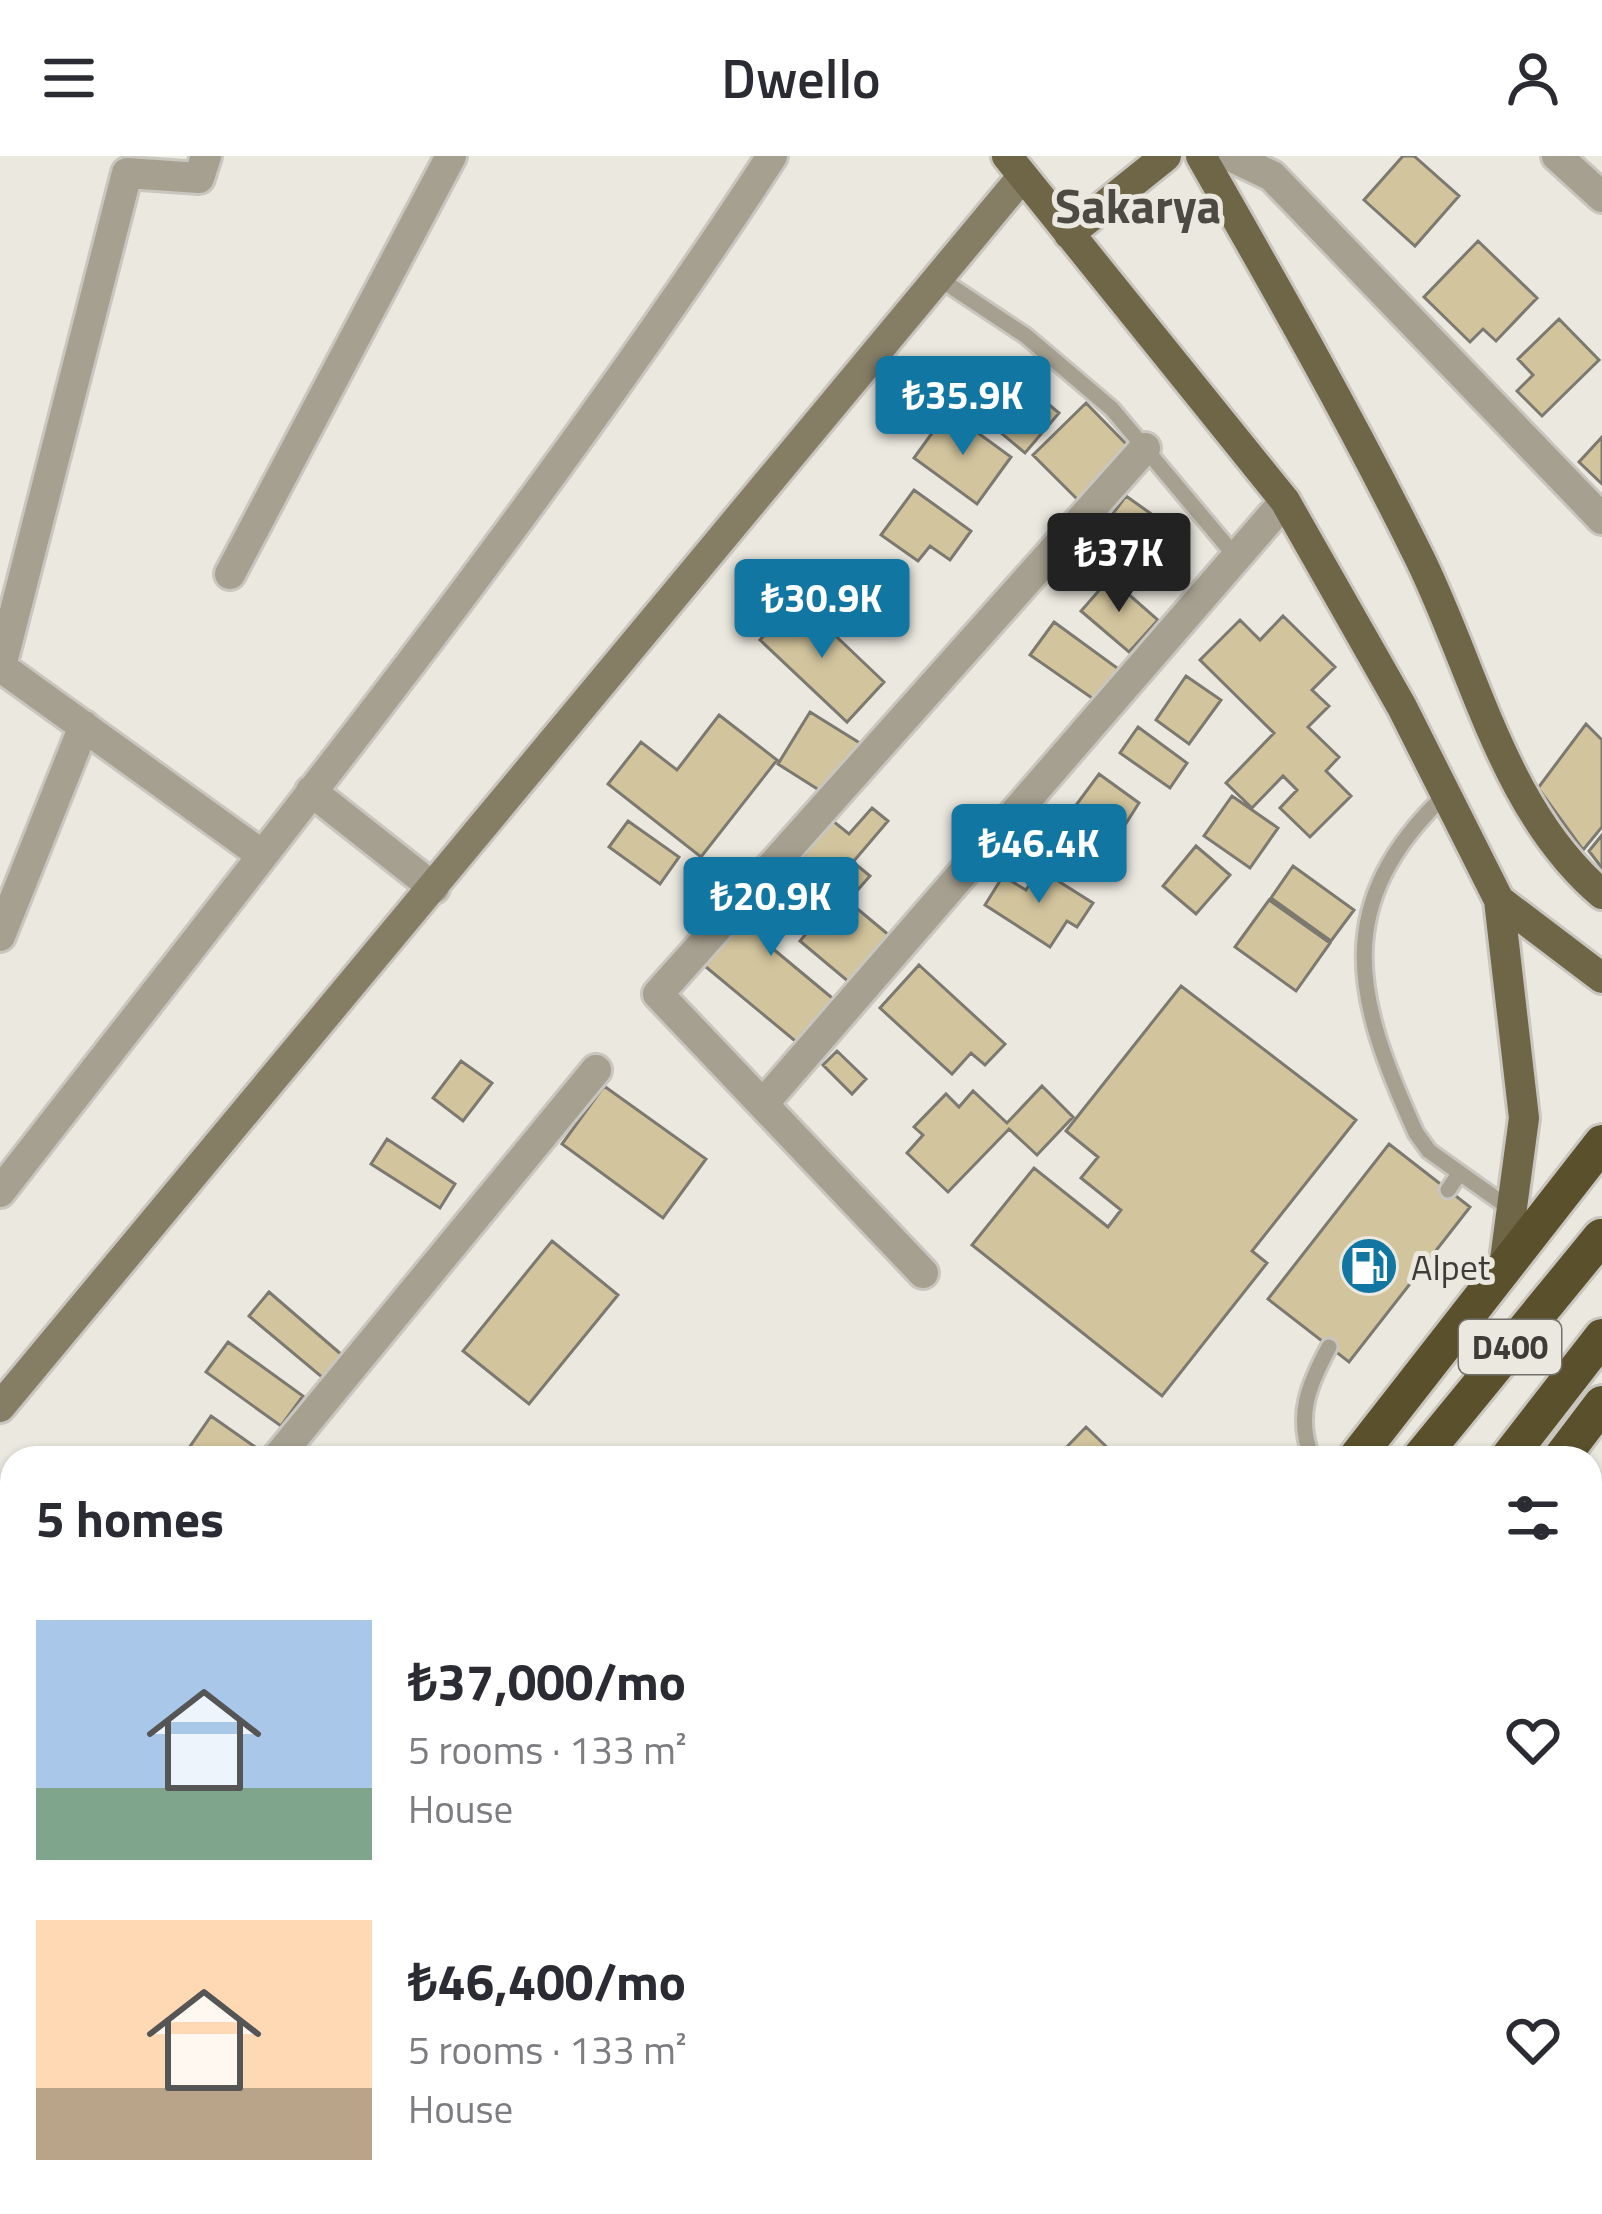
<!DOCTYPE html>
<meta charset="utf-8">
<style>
body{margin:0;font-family:"Titillium Web",sans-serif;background:#f7f7f7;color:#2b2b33;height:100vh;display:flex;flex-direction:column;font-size:45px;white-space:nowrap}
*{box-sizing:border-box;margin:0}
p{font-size:39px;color:#7c7c81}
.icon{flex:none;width:66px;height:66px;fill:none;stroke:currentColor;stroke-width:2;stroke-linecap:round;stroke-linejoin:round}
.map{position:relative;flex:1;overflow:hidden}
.drawer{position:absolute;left:0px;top:1290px;width:1602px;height:768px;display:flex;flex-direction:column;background:#fff;border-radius:36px 36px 0 0;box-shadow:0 3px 9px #0004}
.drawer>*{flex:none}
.price{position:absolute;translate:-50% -102px;padding:0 27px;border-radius:12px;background:#1276a2;color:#fff;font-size:39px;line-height:78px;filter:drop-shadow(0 3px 6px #0008)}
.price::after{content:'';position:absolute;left:50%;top:72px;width:36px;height:27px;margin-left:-18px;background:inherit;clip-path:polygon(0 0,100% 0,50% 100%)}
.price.active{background:#222;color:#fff}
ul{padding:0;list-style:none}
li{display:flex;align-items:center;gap:36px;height:300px;padding:0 36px}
li span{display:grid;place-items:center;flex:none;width:336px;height:240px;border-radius:0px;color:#555}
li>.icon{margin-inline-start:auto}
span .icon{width:144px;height:144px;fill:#fffc;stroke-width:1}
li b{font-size:51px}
h2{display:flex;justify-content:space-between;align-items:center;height:144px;padding:0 36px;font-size:51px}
header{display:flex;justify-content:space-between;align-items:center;height:156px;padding:0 36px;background:#fff;font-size:54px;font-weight:600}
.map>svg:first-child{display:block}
</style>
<header><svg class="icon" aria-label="menu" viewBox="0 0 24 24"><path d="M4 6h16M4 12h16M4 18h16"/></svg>Dwello<svg class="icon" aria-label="person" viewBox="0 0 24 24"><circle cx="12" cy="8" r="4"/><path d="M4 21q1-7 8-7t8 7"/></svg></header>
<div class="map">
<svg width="1602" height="2058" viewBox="0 0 1602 2058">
<rect width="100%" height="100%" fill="#ebe8df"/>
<path fill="#e4dece" d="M0,1583L12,1593V2046H542L556,2058H0Z
M1590,1712L1602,1725V2058H1016L1026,2046H1590Z"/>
<path fill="#bfe3cb" d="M1590,1946L1602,1958V2058H1321L1331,2046H1590Z"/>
<path fill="#d2c49d" stroke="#7b7970" stroke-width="3" d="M1403,0H1414L1459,40L1415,90L1364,44Z
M1478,85L1537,142L1496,185L1483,173L1470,186L1424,141Z
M1559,163L1599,204L1542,260L1517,235L1533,219L1518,203Z
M997,205L1059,257L1025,297L963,245Z
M1086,247L1132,294L1080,346L1033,299Z
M948,255L1011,301L977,348L914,302Z
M1602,281V328L1579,306Z
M914,334L971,375L950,404L930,390L918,405L881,379Z
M1126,340L1188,384L1162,420L1100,375Z
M1110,422L1158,464L1129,496L1081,455Z
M798,444L884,526L847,566L760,484Z
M1283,460L1335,511L1312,534L1329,550L1308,571L1339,601L1326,615L1351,640L1310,681L1280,652L1297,634L1283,620L1252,652L1226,627L1274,577L1200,504L1240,464L1260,484Z
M1054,466L1124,517L1102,549L1030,499Z
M1186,520L1221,544L1189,588L1156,564Z
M810,556L863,589L830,641L778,608Z
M719,559L777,604L701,701L608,628L641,586L677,614Z
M1586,568L1602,584V671L1583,694L1538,632Z
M1138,571L1187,607L1170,632L1120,597Z
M1099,618L1139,647L1095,716L1051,683Z
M1232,640L1278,672L1250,712L1204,680Z
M872,652L888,665L853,706L870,720L848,745L896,785L856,832L800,785L838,739L798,706L833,665L849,678Z
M628,665L679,701L660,728L609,691Z
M1602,679V712L1589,695Z
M1196,690L1230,719L1196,758L1163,730Z
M780,710L816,740L772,792L837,846L800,889L700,806Z
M1293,710L1354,754L1331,785L1271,742Z
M1039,713L1093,747L1077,771L1067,765L1050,791L985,749L1003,720L1026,734Z
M1269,744L1330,787L1296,835L1235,791Z
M919,809L1005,888L985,909L971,897L952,918L880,852Z
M1181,830L1356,964L1252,1095L1267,1107L1162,1240L972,1089L1034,1012L1108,1071L1121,1054L1081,1022L1098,1001L1066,975Z
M837,895L866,923L852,938L823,909Z
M461,905L492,927L463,965L433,942Z
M604,930L706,1003L663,1062L562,988Z
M1042,930L1073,961L1037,999L1009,973L948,1036L907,997L923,979L914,971L946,938L959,951L973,935L1007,967Z
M387,983L455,1028L440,1052L371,1008Z
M1389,988L1470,1051L1349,1206L1268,1143Z
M552,1085L618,1139L529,1248L463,1195Z
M269,1136L342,1199L323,1222L249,1160Z
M228,1186L303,1240L281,1270L206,1216Z
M211,1260L258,1293L251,1302H203L189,1292Z
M1086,1271L1118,1302H1056Z
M12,2000V2046H76L90,2058H0V2015Z
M221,2046H441L457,2058H212Z"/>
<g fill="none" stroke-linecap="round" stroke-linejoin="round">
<g stroke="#c8c6be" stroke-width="21">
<path id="lane" d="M937,121L1026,180L1112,253L1236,401
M1446,638C1329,749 1355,843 1416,977L1429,995L1512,1054
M1448,1034L1459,1018
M1312,1302C1295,1260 1309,1228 1329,1191
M1590,1558L1602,1569
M1590,1918L1602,1925
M1284,2058L1295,2046"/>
</g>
<g stroke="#c8c6be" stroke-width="36">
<path id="street" d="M1230,0L1272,20L1602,363
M1557,0L1602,41
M230,418L451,0
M1,511L262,699
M0,514L127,17L199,22L206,0
M311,635L434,732
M0,780L84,570
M763,948L1285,345
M0,1036C264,696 537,360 772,0
M923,1117L658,838L1145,292
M277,1302L596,914"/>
</g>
<g stroke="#c8c6be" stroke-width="36">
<path id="secondary" d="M0,1251L1022,21"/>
</g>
<g stroke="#c8c6be" stroke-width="36">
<path id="primary" d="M1007,0L1285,345L1402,551L1499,744L1602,822
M1201,0C1277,133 1352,265 1420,403C1475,515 1504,655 1602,738
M1069,78L1166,0
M1499,744L1524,962L1504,1111"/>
</g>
<g stroke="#c8c6be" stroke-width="42">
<path id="highway" d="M1356,1302L1602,987
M1420,1302L1601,1081
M1508,1302L1602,1181
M1561,1302L1602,1248
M745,2058L755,2046
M800,2058L810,2046
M916,2058L925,2046
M967,2058L977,2046"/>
</g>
<use href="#lane" stroke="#a6a090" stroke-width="15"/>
<use href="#street" stroke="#a6a090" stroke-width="30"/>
<use href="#secondary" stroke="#867d65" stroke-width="30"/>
<use href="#primary" stroke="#6f6547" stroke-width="30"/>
<use href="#highway" stroke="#5b502c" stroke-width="36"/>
</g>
<defs>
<g id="fuel-disc" transform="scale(3)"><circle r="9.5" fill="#1276a2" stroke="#ebe8df"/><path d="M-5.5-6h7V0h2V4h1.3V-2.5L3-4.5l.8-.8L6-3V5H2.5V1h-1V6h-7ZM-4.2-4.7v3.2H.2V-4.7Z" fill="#fff"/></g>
</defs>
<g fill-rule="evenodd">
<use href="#fuel-disc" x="1369" y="1110"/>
</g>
<g text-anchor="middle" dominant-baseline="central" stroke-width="10" stroke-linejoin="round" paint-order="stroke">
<rect fill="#ebe8df" stroke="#71706a" stroke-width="3" x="1459" y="1164" width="102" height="54" rx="9"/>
<g font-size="33" font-weight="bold" fill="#3d3c38">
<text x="1510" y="1191">D400</text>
</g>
<g font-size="36" fill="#3d3c38" stroke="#ebe8df" text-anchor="start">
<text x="1411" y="1110">Alpet</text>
</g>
<g font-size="48" font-weight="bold" fill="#4d4a43" stroke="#ebe8df">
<text x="1138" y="49">Sakarya</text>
</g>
</g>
</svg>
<b class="price" style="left:963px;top:302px">₺35.9K</b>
<b class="price active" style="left:1119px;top:459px">₺37K</b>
<b class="price" style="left:822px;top:505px">₺30.9K</b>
<b class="price" style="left:1039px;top:750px">₺46.4K</b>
<b class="price" style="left:771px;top:803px">₺20.9K</b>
<section class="drawer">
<h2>5 homes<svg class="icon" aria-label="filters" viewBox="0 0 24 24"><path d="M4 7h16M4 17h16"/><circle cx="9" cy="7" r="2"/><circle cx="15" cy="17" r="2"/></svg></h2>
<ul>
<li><span style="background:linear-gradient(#a9c7e8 70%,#7fa58c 0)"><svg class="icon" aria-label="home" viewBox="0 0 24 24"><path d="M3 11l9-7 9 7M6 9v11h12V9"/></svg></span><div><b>₺37,000/mo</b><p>5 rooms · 133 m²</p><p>House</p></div><svg class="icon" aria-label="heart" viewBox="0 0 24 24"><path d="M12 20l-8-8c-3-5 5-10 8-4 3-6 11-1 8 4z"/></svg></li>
<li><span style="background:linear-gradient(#ffd9b3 70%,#b9a48a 0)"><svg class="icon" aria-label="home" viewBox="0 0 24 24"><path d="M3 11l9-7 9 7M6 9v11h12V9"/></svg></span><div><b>₺46,400/mo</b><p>5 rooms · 133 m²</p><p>House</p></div><svg class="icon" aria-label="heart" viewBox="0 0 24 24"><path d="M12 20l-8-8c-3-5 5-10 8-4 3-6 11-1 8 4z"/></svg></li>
</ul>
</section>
</div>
